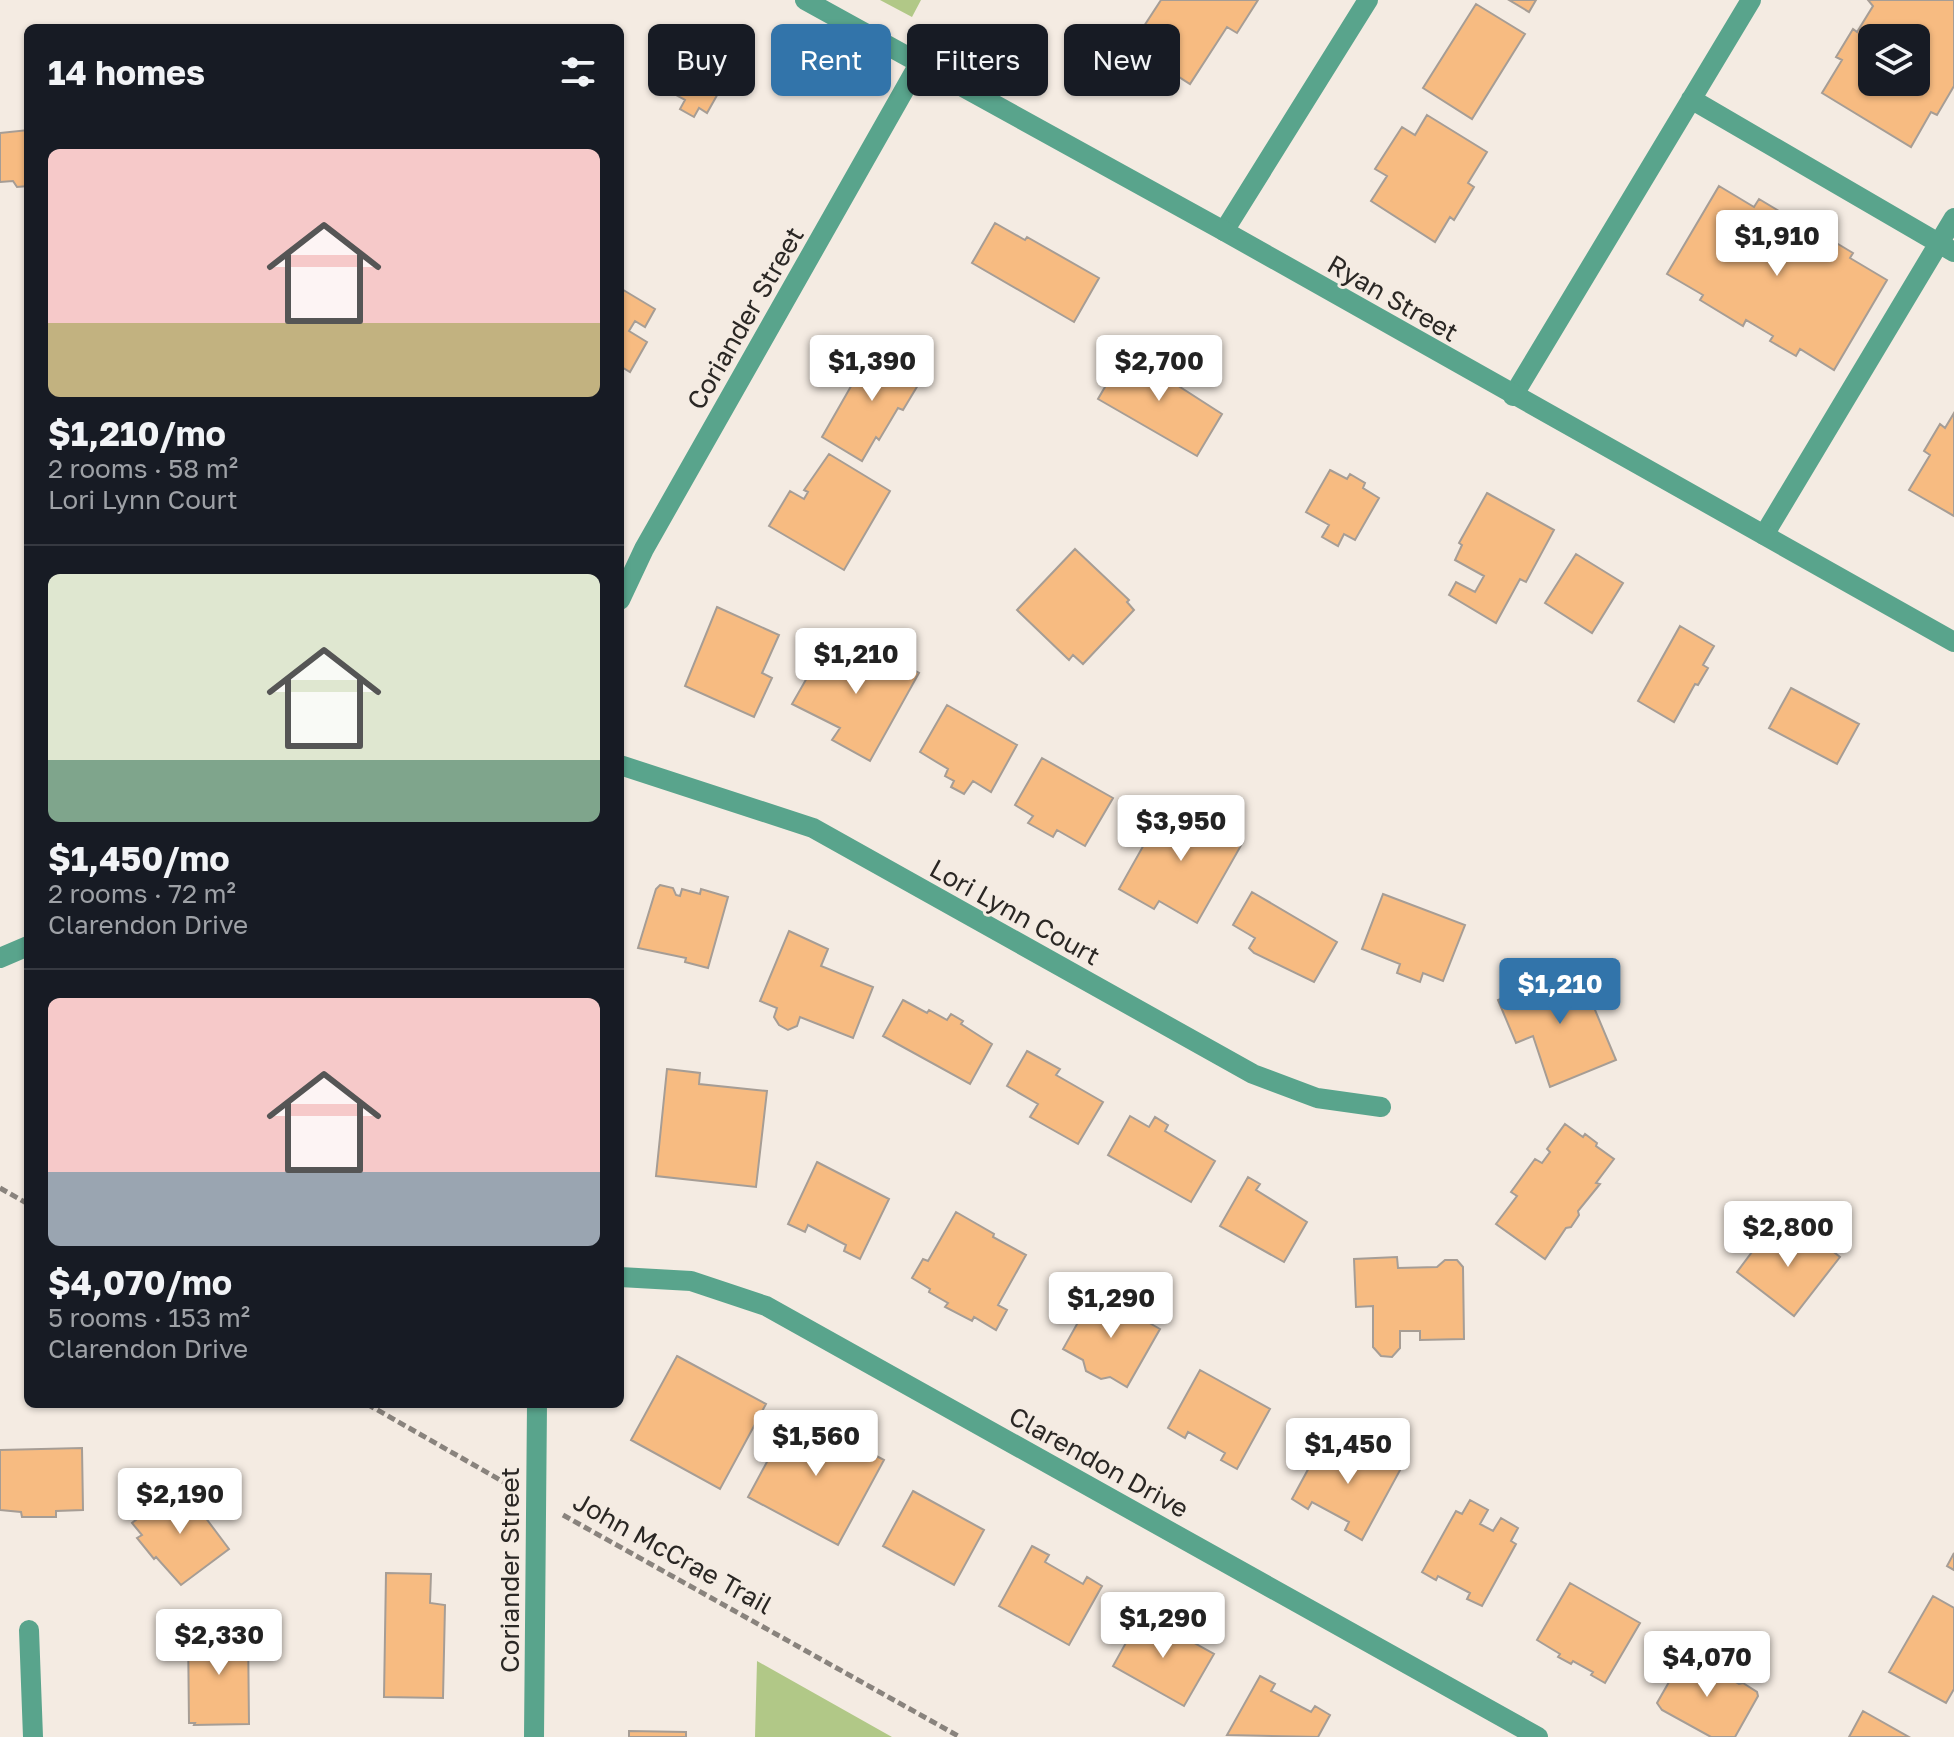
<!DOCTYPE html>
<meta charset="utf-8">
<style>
body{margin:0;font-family:"Golos Text",sans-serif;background:#242831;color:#f1f3f6;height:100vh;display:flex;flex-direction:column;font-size:30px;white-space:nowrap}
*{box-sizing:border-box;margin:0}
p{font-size:26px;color:#9ea1a6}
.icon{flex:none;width:44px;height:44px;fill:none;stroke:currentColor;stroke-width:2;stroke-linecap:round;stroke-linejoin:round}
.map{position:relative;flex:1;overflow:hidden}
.side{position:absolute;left:24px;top:24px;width:600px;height:1384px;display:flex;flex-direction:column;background:#171b24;border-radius:12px;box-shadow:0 2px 6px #0004}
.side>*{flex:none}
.top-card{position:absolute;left:648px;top:24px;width:760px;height:72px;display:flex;gap:16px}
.controls{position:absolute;left:1858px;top:24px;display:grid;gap:16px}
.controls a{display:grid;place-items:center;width:72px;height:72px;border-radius:12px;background:#171b24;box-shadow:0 2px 6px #0004;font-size:40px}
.price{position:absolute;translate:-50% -68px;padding:0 18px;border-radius:8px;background:#fff;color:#222;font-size:26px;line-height:52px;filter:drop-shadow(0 2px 4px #0008)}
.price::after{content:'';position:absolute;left:50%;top:48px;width:24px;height:18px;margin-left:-12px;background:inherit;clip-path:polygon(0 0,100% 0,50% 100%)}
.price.on{background:#3274aa;color:#fff}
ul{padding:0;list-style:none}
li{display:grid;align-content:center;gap:16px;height:424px;padding:0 24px}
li+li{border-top:2px solid #363941}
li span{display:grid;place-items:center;height:248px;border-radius:12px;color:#555}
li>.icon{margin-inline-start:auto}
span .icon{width:144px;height:144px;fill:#fffc;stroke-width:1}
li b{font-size:34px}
h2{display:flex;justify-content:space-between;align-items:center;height:96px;padding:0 24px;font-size:34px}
.chip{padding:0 28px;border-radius:12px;background:#171b24;box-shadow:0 2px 6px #0004;font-size:28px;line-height:72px}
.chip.on{background:#3274aa;color:#fff}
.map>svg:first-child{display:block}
</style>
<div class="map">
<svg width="1954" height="1737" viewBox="0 0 1954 1737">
<rect width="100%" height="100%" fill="#f4ebe2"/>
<path fill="#b1c887" d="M880,0H921L912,17Z
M757,1661L892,1737H755Z"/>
<path fill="#f7bb81" stroke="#a69d95" stroke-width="2" fill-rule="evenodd" d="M1161,0H1258L1237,33L1227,27L1190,84L1131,46Z
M1509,0H1536L1529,12Z
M1868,0H1954V86L1937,115L1931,112L1911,147L1822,93L1842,60L1836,57L1853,29L1857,32L1873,6ZM1872,38H1916V82H1872Z
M1476,4L1525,34L1472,119L1423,88Z
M683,41L699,49L702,44L715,52L713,56L733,67L707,113L699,108L694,117L680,109L685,100L658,85Z
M1427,115L1487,152L1468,183L1474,187L1454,220L1450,217L1435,242L1371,201L1387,176L1375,169L1402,127L1415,135Z
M28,130V186L17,187L13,181L0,182V133Z
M1719,186L1754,207L1759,199L1784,214L1781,219L1808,236L1813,229L1853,253L1850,258L1887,280L1834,370L1800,349L1796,356L1770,341L1773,336L1746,320L1743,326L1700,300L1703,295L1667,274Z
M995,223L1025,240L1027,237L1099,278L1074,322L972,263Z
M620,288L655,309L645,327L635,321L629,331L647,342L630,372L620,366Z
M874,346L924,375L903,410L898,408L879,440L876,437L862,461L822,437Z
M1127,349L1166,372L1163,376L1222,414L1197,456L1098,399Z
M1954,413V516L1909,490L1930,455L1924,451L1940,424L1945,428Z
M829,454L890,491L844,570L769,526L790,491L804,499L808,492L804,490Z
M1330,470L1347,479L1350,474L1365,483L1363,488L1379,498L1355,540L1344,534L1338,546L1322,537L1329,525L1306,512Z
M1487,493L1554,530L1526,582L1520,579L1496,623L1449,595L1456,582L1475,592L1484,576L1455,560L1462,545L1459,543Z
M1075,549L1129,600L1127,602L1134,610L1083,664L1073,655L1069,660L1017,610Z
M1576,554L1623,583L1592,633L1545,603Z
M717,607L779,635L762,673L772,678L754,717L685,686Z
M1680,626L1714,646L1703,665L1708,668L1698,685L1695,684L1674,722L1638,701Z
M828,641L866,661L874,648L919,673L870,761L832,740L840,728L792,704Z
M1791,688L1859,724L1837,764L1769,728Z
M947,705L1017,745L991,792L973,781L964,794L951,787L954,781L945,776L948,769L920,752Z
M1042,758L1113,798L1085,846L1057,830L1053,837L1028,823L1033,816L1015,805Z
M1169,800L1243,842L1197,923L1159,901L1154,909L1119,889Z
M660,885L673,888L676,895L680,896L682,889L700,894L701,889L728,897L708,968L685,962L686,958L638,948L656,889Z
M1252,892L1337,942L1314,982L1254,953L1249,948L1255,938L1233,925Z
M1383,894L1465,925L1443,981L1423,973L1420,982L1397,973L1400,964L1362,949Z
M789,931L828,949L821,966L873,987L853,1038L800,1017L797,1026L788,1030L779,1025L774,1017L777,1008L760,1001Z
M1577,967L1616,1060L1550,1087L1533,1036L1516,1043L1498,1000Z
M903,1000L927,1013L929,1010L947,1020L951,1014L963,1021L961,1024L992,1044L970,1084L883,1036Z
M1027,1051L1060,1069L1056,1075L1103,1102L1078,1144L1030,1117L1038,1104L1007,1086Z
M667,1069L700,1073L699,1084L767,1091L756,1187L656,1176Z
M1130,1116L1149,1127L1155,1117L1168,1125L1165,1131L1215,1161L1191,1202L1108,1155Z
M1565,1124L1583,1137L1585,1134L1597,1143L1596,1146L1614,1159L1596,1183L1600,1184L1578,1211L1579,1215L1571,1227L1566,1228L1545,1259L1496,1224L1517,1196L1511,1192L1535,1159L1542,1163L1550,1152L1547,1149Z
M817,1162L889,1199L860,1259L844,1251L846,1245L808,1225L805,1232L788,1224Z
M1248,1177L1260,1184L1256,1190L1307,1222L1284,1262L1220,1226Z
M956,1212L994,1234L993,1237L1026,1255L998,1305L1007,1310L996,1330L974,1317L972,1321L945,1307L948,1303L929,1292L930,1289L912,1278L923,1259L928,1261Z
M1783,1226L1811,1247L1817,1239L1840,1257L1794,1316L1737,1272L1761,1240L1768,1246Z
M1397,1257L1398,1268L1437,1267L1445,1260H1457L1463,1267L1464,1339L1420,1340V1331H1400V1348L1392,1357L1381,1356L1373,1347V1306L1356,1307L1354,1259Z
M1095,1292L1160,1329L1127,1387L1110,1377L1101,1379L1086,1371L1083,1360L1063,1349Z
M677,1356L766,1404L720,1489L631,1440Z
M1200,1370L1270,1409L1237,1469L1221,1460L1225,1453L1188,1432L1185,1438L1168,1428Z
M794,1412L884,1460L838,1545L748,1497Z
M1324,1440L1373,1468L1383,1449L1405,1461L1362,1540L1345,1530L1349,1522L1312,1502L1308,1509L1292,1499Z
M82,1448L83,1510L56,1511V1517H22L21,1512L0,1510V1450Z
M181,1485L229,1549L181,1585L156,1557L154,1559L137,1538L142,1535L132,1523Z
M913,1491L984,1530L954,1585L883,1546Z
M1470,1500L1488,1510L1480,1524L1493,1531L1501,1518L1518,1528L1511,1541L1516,1544L1482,1606L1467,1599L1470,1593L1438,1576L1436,1580L1422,1572L1456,1511L1462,1514Z
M1032,1546L1049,1555L1045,1562L1083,1584L1087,1577L1102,1586L1069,1645L999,1606Z
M1954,1553V1570L1947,1566Z
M386,1573L431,1574L430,1603L445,1605L443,1698L384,1697Z
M1570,1583L1640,1623L1605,1683L1591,1675L1593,1672L1573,1661L1571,1664L1558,1657L1560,1654L1537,1640Z
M1933,1596L1954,1608V1689L1946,1703L1889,1672Z
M1142,1614L1214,1654L1184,1706L1113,1666Z
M248,1630L249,1724L194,1725L195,1723H189L188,1631Z
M1685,1654H1690L1739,1684L1743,1683L1757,1692L1758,1696L1735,1737H1711L1662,1710L1657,1703Z
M1260,1676L1275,1684L1271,1691L1311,1712L1315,1706L1330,1715L1318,1737L1227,1735Z
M1863,1711L1909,1737H1849Z
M629,1731L686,1732V1737H629Z"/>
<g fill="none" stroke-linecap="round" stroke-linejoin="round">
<path stroke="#89837d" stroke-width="5" stroke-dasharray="8 4" stroke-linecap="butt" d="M0,1188L28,1204
M367,1404L509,1485
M563,1515L960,1737"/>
<path stroke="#59a48c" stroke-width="20" d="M1691,99L1954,252
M1224,231L1368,0
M1513,396L1751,0
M1764,535L1954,218
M620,600L644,549L919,64
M620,765L813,828L1253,1074L1317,1098L1381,1107
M0,958L28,946
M620,1277L691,1281L766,1306L1538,1737
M29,1630L33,1737
M534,1737L537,1404"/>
<path stroke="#59a48c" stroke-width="20" d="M805,0L1224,231L1954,642"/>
</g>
<g text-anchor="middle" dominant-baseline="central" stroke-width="6" stroke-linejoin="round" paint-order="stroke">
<g font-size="26" fill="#2a2724" stroke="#f4ebe2">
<text transform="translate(1393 298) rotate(30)">Ryan Street</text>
<text transform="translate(745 318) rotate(-60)">Coriander Street</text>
<text transform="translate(1015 912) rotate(29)">Lori Lynn Court</text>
<text transform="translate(1099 1462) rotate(29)">Clarendon Drive</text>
<text transform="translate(673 1553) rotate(29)">John McCrae Trail</text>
<text transform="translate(509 1570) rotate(-90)">Coriander Street</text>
</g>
</g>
</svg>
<div class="controls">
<a><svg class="icon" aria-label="layers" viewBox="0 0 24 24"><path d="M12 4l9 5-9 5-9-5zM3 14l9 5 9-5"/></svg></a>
</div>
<b class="price" style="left:1777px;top:278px">$1,910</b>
<b class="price" style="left:872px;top:403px">$1,390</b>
<b class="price" style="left:1159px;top:403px">$2,700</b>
<b class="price" style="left:856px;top:696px">$1,210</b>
<b class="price" style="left:1181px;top:863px">$3,950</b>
<b class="price on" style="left:1560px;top:1026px">$1,210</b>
<b class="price" style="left:1788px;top:1269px">$2,800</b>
<b class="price" style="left:1111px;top:1340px">$1,290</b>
<b class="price" style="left:816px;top:1478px">$1,560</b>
<b class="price" style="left:1348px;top:1486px">$1,450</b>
<b class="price" style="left:180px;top:1536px">$2,190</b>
<b class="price" style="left:1163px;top:1660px">$1,290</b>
<b class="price" style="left:219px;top:1677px">$2,330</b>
<b class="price" style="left:1707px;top:1699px">$4,070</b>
<div class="top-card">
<a class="chip">Buy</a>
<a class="chip on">Rent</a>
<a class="chip">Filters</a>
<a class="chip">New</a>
</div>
<section class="side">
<h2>14 homes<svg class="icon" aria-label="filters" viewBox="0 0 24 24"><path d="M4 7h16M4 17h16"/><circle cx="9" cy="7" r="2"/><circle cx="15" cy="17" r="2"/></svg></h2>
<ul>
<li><span style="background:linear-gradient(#f6c9c9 70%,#c2b280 0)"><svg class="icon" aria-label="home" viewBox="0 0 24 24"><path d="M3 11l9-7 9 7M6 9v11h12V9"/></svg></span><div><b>$1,210/mo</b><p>2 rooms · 58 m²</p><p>Lori Lynn Court</p></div></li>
<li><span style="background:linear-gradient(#dfe7d0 75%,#7fa58c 0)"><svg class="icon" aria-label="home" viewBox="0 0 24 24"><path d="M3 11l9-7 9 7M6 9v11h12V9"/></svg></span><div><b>$1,450/mo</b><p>2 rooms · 72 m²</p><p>Clarendon Drive</p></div></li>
<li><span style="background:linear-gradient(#f6c9c9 70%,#9aa5b1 0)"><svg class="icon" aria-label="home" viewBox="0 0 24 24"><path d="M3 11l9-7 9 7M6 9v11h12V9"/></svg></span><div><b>$4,070/mo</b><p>5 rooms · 153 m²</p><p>Clarendon Drive</p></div></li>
</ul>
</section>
</div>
